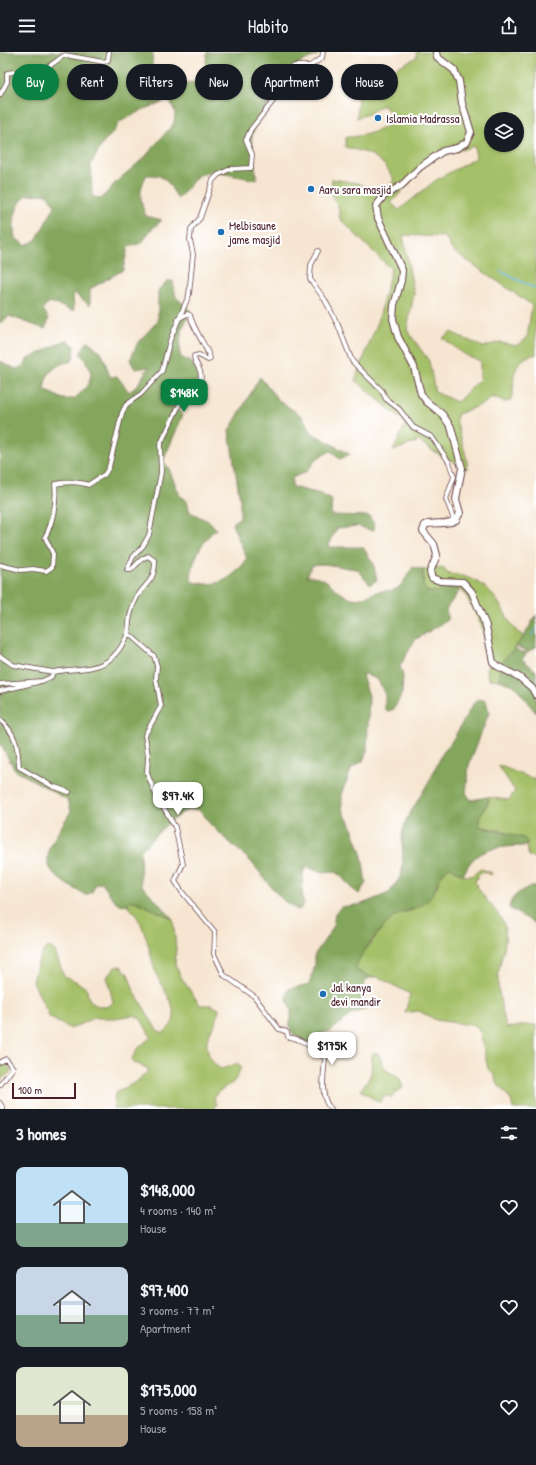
<!DOCTYPE html>
<meta charset="utf-8">
<style>
body{margin:0;font-family:"Patrick Hand",sans-serif;background:#242831;color:#f1f3f6;height:100vh;display:flex;flex-direction:column;font-size:15px;white-space:nowrap}
*{box-sizing:border-box;margin:0}
p{font-size:13px;color:#9ea1a6}
.icon{flex:none;width:22px;height:22px;fill:none;stroke:currentColor;stroke-width:2;stroke-linecap:round;stroke-linejoin:round}
.map{position:relative;height:1057px;overflow:hidden}
.side{display:flex;flex-direction:column;background:#171b24;flex:1}
.side>*{flex:none}
.hud{position:absolute;left:12px;top:12px;width:512px;height:36px;display:flex;gap:8px}
.buttons{position:absolute;left:484px;top:60px;display:grid;gap:8px}
.buttons a{display:grid;place-items:center;width:40px;height:40px;border-radius:50%;background:#171b24;box-shadow:0 1px 3px #0004;font-size:20px}
.scale{position:absolute;left:12px;bottom:10px;width:64px;box-sizing:border-box;padding-left:4px;border:2px solid #4a1f2b;border-top:0;font-size:11px;line-height:14px;white-space:nowrap;color:#4a1f2b;-webkit-text-stroke:3px #fff;paint-order:stroke}
.price{position:absolute;translate:-50% -34px;padding:0 9px;border-radius:8px;background:#fff;color:#222;font-size:13px;line-height:26px;filter:drop-shadow(0 1px 2px #0008)}
.price::after{content:'';position:absolute;left:50%;top:24px;width:12px;height:9px;margin-left:-6px;background:inherit;clip-path:polygon(0 0,100% 0,50% 100%)}
.price.on{background:#0b8043;color:#fff}
ul{padding:0;list-style:none}
li{display:flex;align-items:center;gap:12px;height:100px;padding:0 16px}
li span{display:grid;place-items:center;flex:none;width:112px;height:80px;border-radius:8px;color:#555}
li>.icon{margin-inline-start:auto}
span .icon{width:48px;height:48px;fill:#fffc;stroke-width:1}
li b{font-size:17px}
h2{display:flex;justify-content:space-between;align-items:center;height:48px;padding:0 16px;font-size:17px}
.pill{padding:0 14px;border-radius:18px;background:#171b24;box-shadow:0 1px 3px #0004;font-size:14px;line-height:36px}
.pill.on{background:#0b8043;color:#fff}
header{display:flex;justify-content:space-between;align-items:center;height:52px;padding:0 16px;background:#171b24;font-size:18px;font-weight:600}
.map>svg:first-child{display:block}
</style>
<header><svg class="icon" aria-label="menu" viewBox="0 0 24 24"><path d="M4 6h16M4 12h16M4 18h16"/></svg>Habito<svg class="icon" aria-label="share" viewBox="0 0 24 24"><path d="M12 15V3M7 8l5-5 5 5M5 13v7h14v-7"/></svg></header>
<div class="map">
<svg width="536" height="1057" viewBox="0 0 536 1057">
<rect width="100%" height="100%" fill="#fff"/>
<filter id="ink" filterUnits="userSpaceOnUse"><feTurbulence type="fractalNoise" baseFrequency=".025" numOctaves="2"/><feDisplacementMap in="SourceGraphic" scale="8" xChannelSelector="R" yChannelSelector="G"/><feConvolveMatrix kernelMatrix="1 2 1 2 8 2 1 2 1" color-interpolation-filters="sRGB"/></filter>
<filter id="wash" filterUnits="userSpaceOnUse"><feTurbulence type="fractalNoise" baseFrequency=".012" numOctaves="4" result="noise"/><feDisplacementMap in="SourceGraphic" scale="16" xChannelSelector="R" yChannelSelector="G"/><feGaussianBlur stdDeviation="0.9" result="paint"/><feColorMatrix in="noise" values="0 0 0 0 0 0 0 0 0 0 0 0 0 0 0 0 0 1.4 0 .05"/><feComposite in="paint" operator="in"/></filter>
<g filter="url(#wash)">
<rect width="100%" height="100%" fill="#f6e6d1"/>
<path fill="#a4c067" stroke="#777049" fill-rule="evenodd" d="M416,0H536V303C532,302 528,304 524,307C507,321 518,334 510,349L505,350L493,345L485,351L458,362L456,367L466,404L468,417L433,399L419,389L393,399L406,371L355,328L378,270L391,217L340,167L338,154L331,141L332,127L358,131L383,142L394,128C381,103 371,102 345,95L346,85C363,85 383,79 396,67L383,53L368,62L357,66L358,43L390,19L417,5ZM491,67H517V93H491ZM474,94L476,106L436,128L399,158L391,151L425,114L441,104ZM403,183L445,185L452,198L532,253L527,286L517,293L500,290L483,295L451,280L442,286L463,302L480,309V327L457,350L435,340L429,309L407,278L414,242Z
M443,516L448,522C478,524 492,537 506,563C511,572 515,580 524,584L503,609L499,628L489,627L487,622L489,607L483,577L465,542L460,538L444,535L437,540H428L423,534V518Z
M498,713L536,728V807L529,804L526,794L528,791L503,779L479,774V766L489,749L487,745L509,748L515,739Z
M451,815C455,818 463,825 469,824C473,824 477,819 481,817L492,821L491,823C483,818 478,821 475,830C481,845 503,863 505,876C508,895 498,910 498,929C498,941 503,962 506,975C513,977 526,971 536,973V1057H513L511,1048L496,1030L495,1024L488,1017L480,980L476,974L436,968L419,959L405,961L410,942L378,925H371L355,918L359,905L369,894L387,869L399,862L413,858L436,837L440,826L447,816Z
M129,849H135L173,867L176,896L175,912L181,925L200,953H211L219,957C218,978 201,980 209,1003C212,1010 215,1013 221,1017L237,1012L241,1015C239,1020 236,1029 231,1032C225,1037 216,1037 214,1046L217,1052L214,1057H113L115,1041L136,1030L148,1019L147,1016L134,1011L132,1007L137,997L151,985L140,966L134,963L116,966H93L71,977L50,966L33,930L38,909L44,898L49,895L55,899L64,924L76,929L86,936C88,940 87,945 90,948C95,955 108,958 113,950L107,925L115,915L121,914L128,922L134,939L157,978L163,981C168,977 174,971 174,964C173,949 163,937 157,924C148,901 148,873 128,854Z
M374,1000L378,1001L385,1017L400,1027L403,1036L394,1041L392,1045L384,1044L381,1050H378L361,1039C363,1032 369,1028 371,1022C373,1014 369,1006 374,1000Z
M3,1009L8,1011L11,1020L0,1028V1011Z"/>
<path fill="#83a65c" stroke="#666244" fill-rule="evenodd" d="M0,0H153L152,14C162,29 187,34 204,28L207,0H321C315,6 307,6 300,11C286,21 255,68 252,85C251,96 256,116 257,128L214,120L198,123L178,147C168,132 168,122 147,123C138,137 140,150 146,164L162,168L150,179L142,191L128,195L123,218L90,237V253L73,240L74,259L50,250L43,257L49,267L45,277L9,264L0,271ZM168,44L175,60L174,71L145,105L116,130L101,147L92,144L91,112L104,89L111,83L120,70L144,57L163,50ZM47,142L55,154L36,188L26,193L15,186C12,171 15,153 27,143Z
M167,229H173L176,245L191,259C184,269 176,293 181,305L192,311L200,321L195,334H183L173,354L183,363L163,409L169,417L180,444L187,449L190,460L210,470L216,477C200,490 192,510 191,529C216,537 232,528 247,507L232,472L240,465V448L229,379L260,325L279,349L302,364L312,381L351,403L339,407L331,399L317,406L306,420L292,426V435L321,442L332,448L331,463L369,464L375,474L373,479L358,474L337,476L328,495H363L373,511L377,528L370,532L357,517C341,516 327,510 312,513L307,524C326,523 330,534 344,543C361,552 368,541 382,539C389,538 393,540 399,535C405,530 408,521 413,515L423,518V534L428,540H437L444,535L460,538L446,557L448,568L415,588L400,614L403,624L402,641L394,657L388,659L385,657V643L378,628L366,622L362,623L369,644L367,699L363,709L352,716L342,740V756L347,767H349L362,804L366,831L359,842L350,835L341,824L335,820L323,821L307,815L303,820L302,846L304,851L299,858C279,852 261,818 245,804C234,794 222,784 211,773C205,767 203,756 192,757C177,758 151,789 140,799L141,832L173,867L135,849H129L128,854L116,851L102,831L96,832L92,840L86,843C31,815 44,804 71,759L68,748L15,718L1,693L0,694V309L16,317L24,314L28,306C42,302 53,293 67,288L75,294L73,308C69,311 65,310 61,312C51,317 43,327 45,338L63,347H74C94,330 96,322 80,301L88,289L102,301L110,325L117,324L129,340L136,335L149,315L135,317L130,308L138,290L158,269V238Z
M536,563V595L529,599L515,595L524,584Z
M514,596L521,600H528L522,607L536,619V661L515,634L499,628L503,609Z
M479,647L486,649L489,661L469,713L466,741L471,748L487,745L489,749L479,766V774L524,786L528,791L526,794C513,794 487,795 477,804C471,808 467,815 464,822L456,819L451,815C437,819 437,842 425,851C417,858 406,858 397,863C385,870 356,905 356,918L371,925C357,933 365,944 366,957L350,963L331,979L322,981L311,993C306,989 299,987 294,983C287,976 291,970 291,962C291,952 283,948 289,937L309,932L315,914V902L333,876L335,861L341,855L362,852L389,841L401,824L403,813L402,782L406,768L431,726L442,702L452,689L473,652Z
M531,834H536V872L509,856C510,844 522,838 531,834Z"/>
<g fill="none" stroke-linecap="round" stroke-linejoin="round">
<path stroke="#65b7e1" stroke-width="1.5" d="M500,219L536,237
M532,583L536,576"/>
</g>
</g>
<g filter="url(#ink)">
<g fill="none" stroke-linecap="round" stroke-linejoin="round">
<g stroke="#643d44" stroke-width="5.5">
<path id="minor" d="M0,43L7,30V21C17,19 24,20 34,20C46,19 55,9 65,3L104,10L108,8L109,0
M318,199L311,213L310,227L325,248L338,273L352,309L382,339L386,347L399,357L413,375L432,385L449,410L454,425L446,447L453,465L451,471
M178,267L187,262L190,263C194,279 205,291 210,306L208,308L199,303L194,304C194,310 198,313 200,319C204,331 194,339 184,343L160,393L161,420L149,483L143,494L133,505L127,518H131L142,507L148,504L155,509C155,531 144,531 136,547C130,558 129,569 128,581L154,604L157,614L156,627L161,654L145,683L148,704L147,721L154,739L175,775L183,812L175,829L182,840L215,880L214,902L224,923L254,944L279,977L287,980L288,985C302,986 315,998 325,1006C324,1021 319,1046 331,1057
M0,513L21,518L33,517L46,519L52,515L53,502L45,485C53,471 57,448 55,432C66,430 78,429 88,433L105,422L109,415L122,361L126,353L141,342L162,319L170,288L189,243L193,202L190,188L191,177L200,166L213,128L218,123L230,117L251,116L252,102L246,88L251,77L274,48L279,29L285,21L294,14H310L322,6L323,0
M0,604L13,613L53,620L51,625L42,629L0,632
M53,620C89,614 111,622 128,581
M0,639L38,630
M0,668C16,681 18,695 19,715L52,734L69,740
M0,1010L6,1007L13,1016L0,1033
M0,1051L3,1057"/>
</g>
<g stroke="#643d44" stroke-width="8">
<path id="secondary" d="M436,0L437,5L454,18L459,29L462,51L471,80L467,90L457,96L443,99L420,115L402,133L384,144L376,154L378,166L402,218L401,229L394,253L393,267L398,285L414,315L421,342L427,350L442,362L451,375L462,416L456,447L460,461L456,468C446,474 435,469 425,473L423,479L434,492L437,503L430,520L432,526L440,529L463,530L472,540L486,574L493,610L497,614L519,625L532,636L536,643"/>
</g>
<use href="#minor" stroke="#fff" stroke-width="4"/>
<use href="#secondary" stroke="#fff" stroke-width="6"/>
</g>
</g>
<g fill="#1f6fb2" stroke="#fff" stroke-width="1.5">
<circle cx="378" cy="66" r="4"/>
<circle cx="311" cy="137" r="4"/>
<circle cx="221" cy="180" r="4"/>
<circle cx="323" cy="942" r="4"/>
</g>
<g text-anchor="middle" dominant-baseline="central" stroke-width="4" stroke-linejoin="round" paint-order="stroke">
<g font-size="12" fill="#4a1f2b" stroke="#fff" text-anchor="start">
<text x="386" y="66">Islamia Madrassa</text>
<text x="319" y="137">Aaru sara masjid</text>
<text x="229" y="173">Melbisaune<tspan x="229" dy="14">jame masjid</tspan></text>
<text x="331" y="935">Jal kanya<tspan x="331" dy="14">devi mandir</tspan></text>
</g>
</g>
</svg>
<div class="buttons">
<a><svg class="icon" aria-label="layers" viewBox="0 0 24 24"><path d="M12 4l9 5-9 5-9-5zM3 14l9 5 9-5"/></svg></a>
</div>
<div class="scale">100 m</div>
<b class="price on" style="left:184px;top:361px">$148K</b>
<b class="price" style="left:178px;top:764px">$97.4K</b>
<b class="price" style="left:332px;top:1014px">$175K</b>
<div class="hud">
<a class="pill on">Buy</a>
<a class="pill">Rent</a>
<a class="pill">Filters</a>
<a class="pill">New</a>
<a class="pill">Apartment</a>
<a class="pill">House</a>
</div>
</div>
<section class="side">
<h2>3 homes<svg class="icon" aria-label="filters" viewBox="0 0 24 24"><path d="M4 7h16M4 17h16"/><circle cx="9" cy="7" r="2"/><circle cx="15" cy="17" r="2"/></svg></h2>
<ul>
<li><span style="background:linear-gradient(#bfe0f5 70%,#7fa58c 0)"><svg class="icon" aria-label="home" viewBox="0 0 24 24"><path d="M3 11l9-7 9 7M6 9v11h12V9"/></svg></span><div><b>$148,000</b><p>4 rooms · 140 m²</p><p>House</p></div><svg class="icon" aria-label="heart" viewBox="0 0 24 24"><path d="M12 20l-8-8c-3-5 5-10 8-4 3-6 11-1 8 4z"/></svg></li>
<li><span style="background:linear-gradient(#c9d6e8 60%,#7fa58c 0)"><svg class="icon" aria-label="home" viewBox="0 0 24 24"><path d="M3 11l9-7 9 7M6 9v11h12V9"/></svg></span><div><b>$97,400</b><p>3 rooms · 77 m²</p><p>Apartment</p></div><svg class="icon" aria-label="heart" viewBox="0 0 24 24"><path d="M12 20l-8-8c-3-5 5-10 8-4 3-6 11-1 8 4z"/></svg></li>
<li><span style="background:linear-gradient(#dfe7d0 60%,#b9a48a 0)"><svg class="icon" aria-label="home" viewBox="0 0 24 24"><path d="M3 11l9-7 9 7M6 9v11h12V9"/></svg></span><div><b>$175,000</b><p>5 rooms · 158 m²</p><p>House</p></div><svg class="icon" aria-label="heart" viewBox="0 0 24 24"><path d="M12 20l-8-8c-3-5 5-10 8-4 3-6 11-1 8 4z"/></svg></li>
</ul>
</section>
